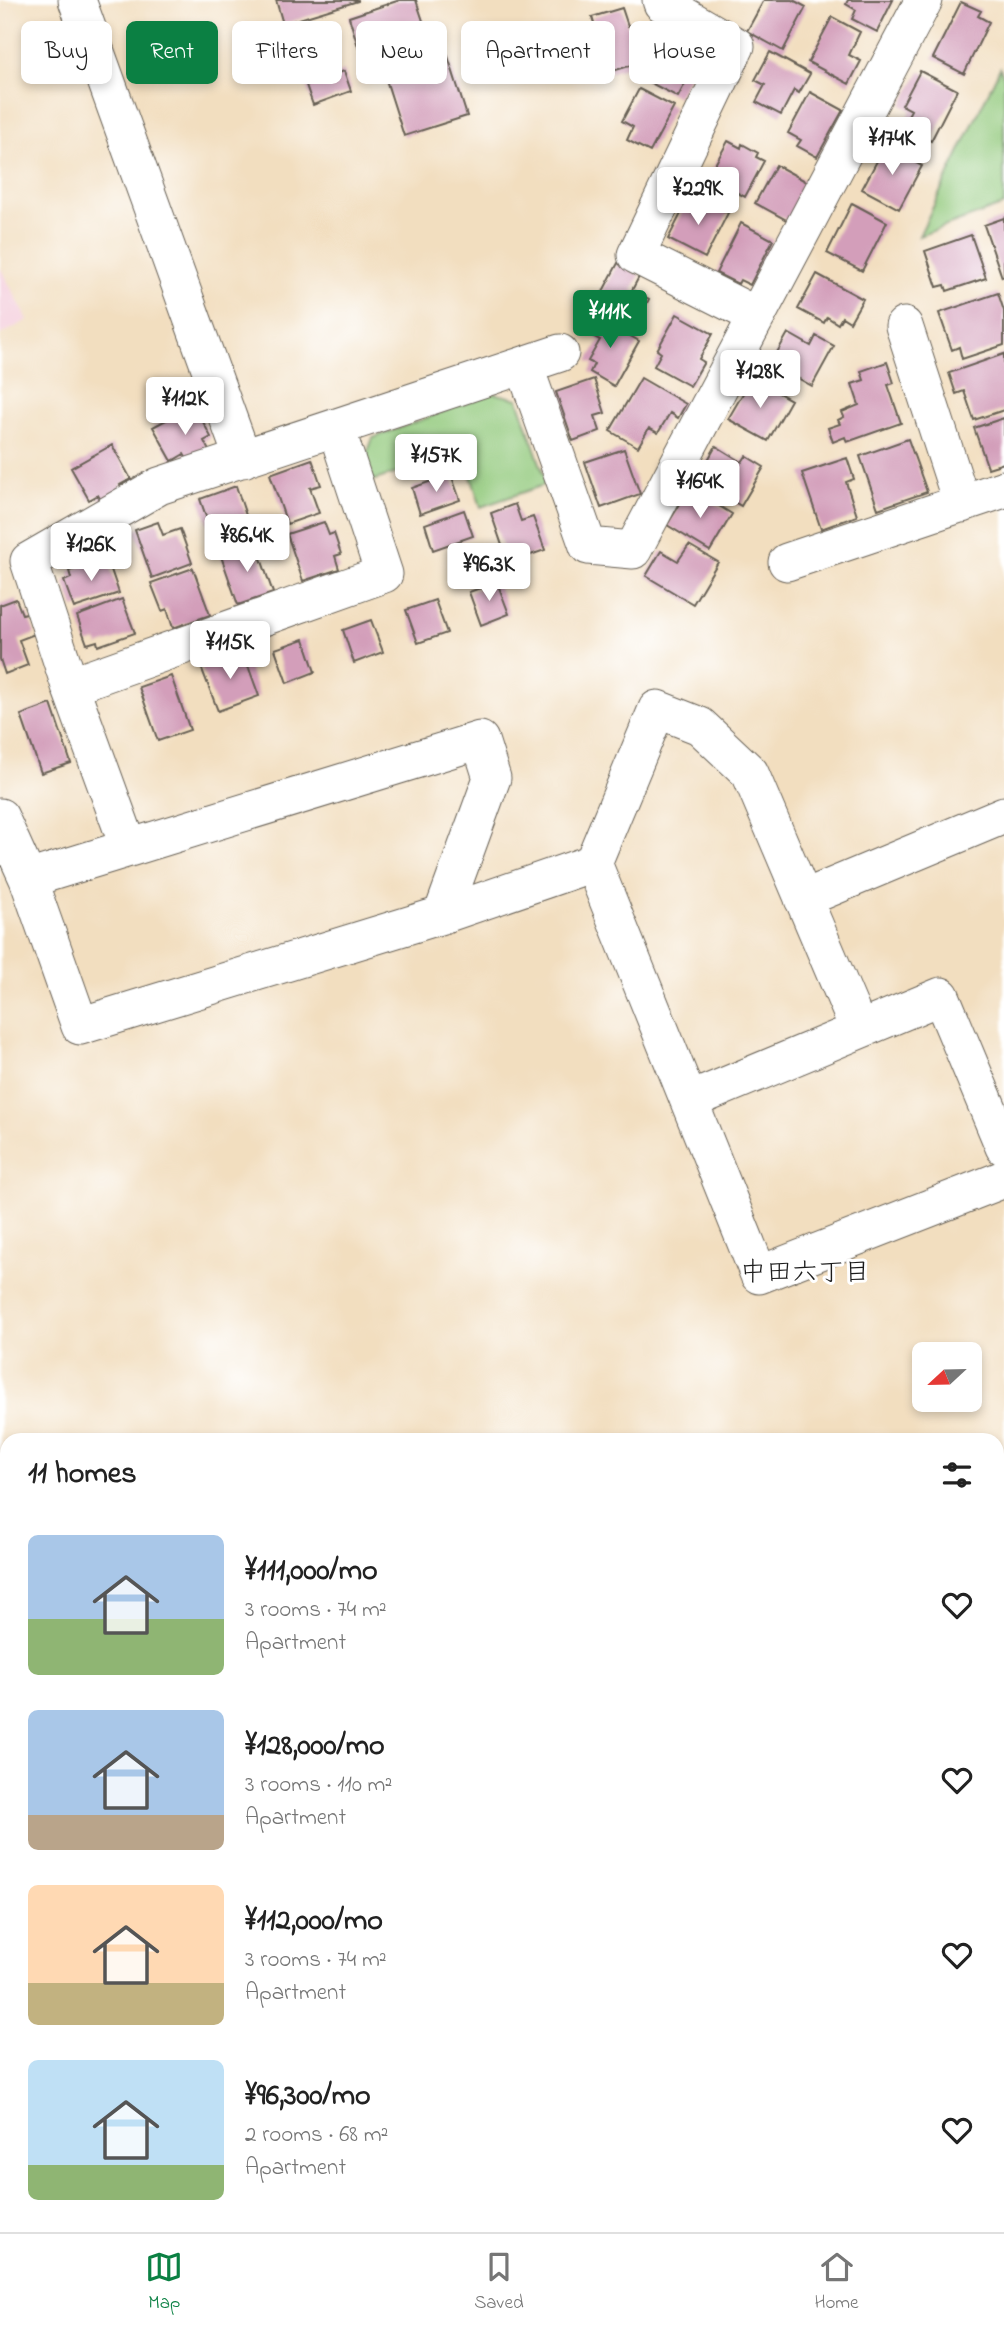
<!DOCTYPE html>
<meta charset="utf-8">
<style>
body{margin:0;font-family:"Indie Flower","Klee One",sans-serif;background:#f6f6f6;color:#222;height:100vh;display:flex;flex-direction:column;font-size:26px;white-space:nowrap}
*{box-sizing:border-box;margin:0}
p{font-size:23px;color:#767676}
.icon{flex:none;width:38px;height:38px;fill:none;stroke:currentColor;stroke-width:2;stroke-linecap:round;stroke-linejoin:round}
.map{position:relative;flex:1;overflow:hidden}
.panel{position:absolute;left:0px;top:1433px;width:1004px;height:800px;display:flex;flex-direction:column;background:#fff;border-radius:21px 21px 0 0;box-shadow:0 4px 10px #0003}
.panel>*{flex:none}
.banner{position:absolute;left:21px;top:21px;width:962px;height:63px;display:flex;gap:14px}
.needle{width:46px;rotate:248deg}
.fabs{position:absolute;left:912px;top:1342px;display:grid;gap:14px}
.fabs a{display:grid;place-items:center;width:70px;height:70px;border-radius:10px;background:#fff;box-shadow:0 4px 10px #0003;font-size:35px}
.price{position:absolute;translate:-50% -60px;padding:0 16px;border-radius:7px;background:#fff;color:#222;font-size:23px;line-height:46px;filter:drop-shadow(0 2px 4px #0008)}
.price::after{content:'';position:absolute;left:50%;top:42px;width:21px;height:16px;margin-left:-10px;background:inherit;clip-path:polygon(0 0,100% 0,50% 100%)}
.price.selected{background:#0b8043;color:#fff}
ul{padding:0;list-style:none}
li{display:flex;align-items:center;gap:21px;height:175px;padding:0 28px}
li span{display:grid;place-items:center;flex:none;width:196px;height:140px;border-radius:10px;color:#555}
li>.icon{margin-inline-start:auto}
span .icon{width:84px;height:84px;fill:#fffc;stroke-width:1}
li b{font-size:30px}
h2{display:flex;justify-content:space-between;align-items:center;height:84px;padding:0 28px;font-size:30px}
.chip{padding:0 24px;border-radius:10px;background:#fff;box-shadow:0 4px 10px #0003;font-size:24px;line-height:63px}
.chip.selected{background:#0b8043;color:#fff}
.tab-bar{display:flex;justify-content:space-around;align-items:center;height:98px;border-top:2px solid #e0e0e0;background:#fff;font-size:19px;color:#767676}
.tab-bar a{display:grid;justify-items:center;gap:4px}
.tab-bar .selected{color:#0b8043}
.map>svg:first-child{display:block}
</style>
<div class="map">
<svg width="1004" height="2232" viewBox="0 0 1004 2232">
<rect width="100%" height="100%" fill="#fff"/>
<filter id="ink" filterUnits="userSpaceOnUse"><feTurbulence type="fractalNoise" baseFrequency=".0143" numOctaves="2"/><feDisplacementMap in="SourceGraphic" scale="14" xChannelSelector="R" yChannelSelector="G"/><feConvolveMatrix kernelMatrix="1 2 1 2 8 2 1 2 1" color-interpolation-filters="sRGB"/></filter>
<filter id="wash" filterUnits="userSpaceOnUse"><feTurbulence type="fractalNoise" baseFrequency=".00686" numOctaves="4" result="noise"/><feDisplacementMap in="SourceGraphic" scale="28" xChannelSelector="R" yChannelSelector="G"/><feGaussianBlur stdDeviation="1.57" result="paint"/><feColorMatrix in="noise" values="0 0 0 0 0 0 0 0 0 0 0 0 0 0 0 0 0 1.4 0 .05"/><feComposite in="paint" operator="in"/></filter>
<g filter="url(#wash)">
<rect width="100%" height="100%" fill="#f2debf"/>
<path fill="#f4cfdd" d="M0,267L28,320L0,335Z
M326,2226H634L637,2232H329Z"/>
<path fill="#92c97b" stroke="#57724c" stroke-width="2" d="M1000,68L1004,78V205L919,236Z
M493,393L518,399L547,484L481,507L463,452L372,481L365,459L373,438Z"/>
<g id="blocks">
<path fill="#d39eba" d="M276,0H358V1L283,24Z
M400,0H416L432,48L444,44L467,116L404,136L381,64L365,69L349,17Z
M764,0H793L806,7L783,51L747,31Z
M848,0H893L877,32L852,19L856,10L846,4Z
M961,2L981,11L978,16L989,22L964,74L933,58Z
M622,8L628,26L634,24L641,49L635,51L639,63L609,72L592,17Z
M832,17L860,32L849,55L861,61L849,84L808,62Z
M667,33L702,51L678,97L643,79Z
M770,52L810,74L799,93L794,90L781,115L756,102L765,85L755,80Z
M344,71L351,91L313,105L306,85Z
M920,71L957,90L931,141L903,125L911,110L902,105Z
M639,89L674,107L650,152L627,140L633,127L622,121Z
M810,92L843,110L817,157L797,146L801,140L788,133Z
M728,141L741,148L742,144L758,153L756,157L764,161L745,197L708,177Z
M885,146L922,166L899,209L862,189Z
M776,165L809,183L788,221L755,203Z
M689,198L709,208L711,204L728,213L705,258L668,239Z
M852,203L887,222L862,271L827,253Z
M1004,218V276L1002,277L984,225Z
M741,223L773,240L750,285L740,280L738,284L716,273Z
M971,235L986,278L947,291L945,285L937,287L925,251Z
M618,263L640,275L632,290L649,299L633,330L594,308Z
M817,274L863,299L850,322L842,317L838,324L827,317L824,323L798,309Z
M998,293L1004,311V345L962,359L959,347L952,350L939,313Z
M677,314L713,334L699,359L704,362L690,386L654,366L661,353L657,350Z
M594,315L639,341L614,386L590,372L594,364L588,361L600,340L585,332Z
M788,333L811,346L816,336L834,346L812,386L771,363Z
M1004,354V410L974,420L964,391L956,394L949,373Z
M887,362L894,383L888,385L901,423L847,442L845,437L833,442L828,428L840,424L838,420L844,417L842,412L859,405L852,384L864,380L861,371Z
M641,378L686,404L678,418L670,413L658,433L649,428L638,447L610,431Z
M752,378L791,400L768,441L728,419Z
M594,379L605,413L595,416L600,431L573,441L556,392Z
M190,407L196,418L200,416L211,437L204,441L212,457L192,468L184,454L172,461L153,427Z
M1004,418V463L988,468L974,428Z
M908,439L927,492L878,509L860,456Z
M112,445L131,479L120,485L125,494L104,506L98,495L89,500L71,468Z
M716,446L742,462L746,456L764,467L741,506L697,479Z
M624,449L640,494L601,508L585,462Z
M847,458L854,479L846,482L857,516L821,529L802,473Z
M312,459L321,485L310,488L319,513L287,524L270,474Z
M451,474L460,500L420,514L412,488Z
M236,486L254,539L218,551L200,499Z
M690,488L732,514L710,551L667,525Z
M515,504L521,521L533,517L545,550L508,563L491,513Z
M464,510L473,536L433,550L425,524Z
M158,522L163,535L180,529L192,563L152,578L135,530Z
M324,522L329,535L334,533L341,554L335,556L339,569L303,581L287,534Z
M256,544L273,593L238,605L221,556Z
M689,545L718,562L693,604L646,576L661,551L678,561Z
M107,558L119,593L74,608L64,581L71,578L69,571Z
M193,568L210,615L173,628L167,609L162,611L151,583Z
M497,582L509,614L481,625L469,592Z
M16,599L22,614L27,613L35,634L19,640L28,665L5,674L0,659V605Z
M122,599L135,633L98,646L97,641L87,644L77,616Z
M435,600L447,633L418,643L406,610Z
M371,620L383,652L354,663L343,630Z
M304,639L315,672L287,683L275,649Z
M243,652L259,696L218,711L200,664L216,657L218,661Z
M171,676L190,730L158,741L139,687Z
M51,704L71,763L41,773L21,715Z
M1004,1600V1657L999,1658L998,1601Z
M0,1754L7,1763V1826L0,1831Z
M998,1833L1004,1842V1928L998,1919Z
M7,2169V2224L0,2209V2172Z
M8,2226H59L61,2232H11Z
M225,2226H270L273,2232H213Z
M335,2226H380L382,2230L378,2232H338Z
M524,2226H569L573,2232H528Z"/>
</g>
</g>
<g filter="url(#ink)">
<use href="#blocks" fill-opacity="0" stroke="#676055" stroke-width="2"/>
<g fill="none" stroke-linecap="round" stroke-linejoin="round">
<g stroke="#676055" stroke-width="22">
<path id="service" d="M998,2044L1004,2049
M132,2226L142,2232
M94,2228L103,2226"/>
</g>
<g stroke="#676055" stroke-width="39">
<path id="minor" d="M77,0L243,459
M661,0L662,3L736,46L636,255L757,316
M904,326L962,504
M524,365L560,353
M336,428L384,574L70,686L29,561L159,486L524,365L588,546L633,550L924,0
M787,562L1004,489
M70,686L129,848L480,740L492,778L442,915L80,1026L28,879L129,848
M0,817L28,879
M593,863L759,1275L1004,1179
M803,899L1004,815
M442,915L593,863L657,709L700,726L750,773L859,1030
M689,1101L941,996L1004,1147
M650,2226L653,2232"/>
</g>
<g stroke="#676055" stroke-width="41">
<path id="secondary" d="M998,2189L1004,2186
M901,2232L915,2226"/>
</g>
<use href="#service" stroke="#fff" stroke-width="19"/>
<use href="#minor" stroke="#fff" stroke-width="37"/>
<use href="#secondary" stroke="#f9e7c3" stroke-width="38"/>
</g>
</g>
<g text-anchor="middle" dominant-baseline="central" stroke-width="6" stroke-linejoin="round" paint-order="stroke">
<g font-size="26" fill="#1c1c1c" stroke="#fff">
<text x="805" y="1274">中田六丁目</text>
</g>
</g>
</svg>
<div class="fabs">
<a><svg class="needle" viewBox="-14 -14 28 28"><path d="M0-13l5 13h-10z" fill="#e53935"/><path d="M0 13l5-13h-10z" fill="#767676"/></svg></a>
</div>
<b class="price" style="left:892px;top:177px">¥174K</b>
<b class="price" style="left:698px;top:227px">¥229K</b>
<b class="price selected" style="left:610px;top:350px">¥111K</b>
<b class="price" style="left:760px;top:410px">¥128K</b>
<b class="price" style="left:185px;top:437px">¥112K</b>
<b class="price" style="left:436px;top:494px">¥157K</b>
<b class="price" style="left:700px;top:520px">¥164K</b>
<b class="price" style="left:247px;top:574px">¥86.4K</b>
<b class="price" style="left:91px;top:583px">¥126K</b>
<b class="price" style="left:489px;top:603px">¥96.3K</b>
<b class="price" style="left:230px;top:681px">¥115K</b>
<div class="banner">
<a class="chip">Buy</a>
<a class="chip selected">Rent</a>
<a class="chip">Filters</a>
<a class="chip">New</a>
<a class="chip">Apartment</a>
<a class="chip">House</a>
</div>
<section class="panel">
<h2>11 homes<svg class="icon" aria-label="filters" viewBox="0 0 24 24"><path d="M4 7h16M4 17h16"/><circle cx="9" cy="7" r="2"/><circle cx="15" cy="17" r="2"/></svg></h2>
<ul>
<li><span style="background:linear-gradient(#a9c7e8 60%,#8fb573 0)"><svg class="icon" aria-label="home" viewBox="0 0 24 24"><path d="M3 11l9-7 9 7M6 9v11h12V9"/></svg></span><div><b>¥111,000/mo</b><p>3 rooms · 74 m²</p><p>Apartment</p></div><svg class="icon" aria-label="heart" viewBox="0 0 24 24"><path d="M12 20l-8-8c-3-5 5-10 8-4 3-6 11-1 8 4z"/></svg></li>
<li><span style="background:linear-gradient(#a9c7e8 75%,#b9a48a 0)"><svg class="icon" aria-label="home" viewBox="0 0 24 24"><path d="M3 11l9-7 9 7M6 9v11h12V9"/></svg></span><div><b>¥128,000/mo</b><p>3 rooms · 110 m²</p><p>Apartment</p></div><svg class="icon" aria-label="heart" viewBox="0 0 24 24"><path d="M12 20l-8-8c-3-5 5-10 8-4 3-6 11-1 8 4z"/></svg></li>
<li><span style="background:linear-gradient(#ffd9b3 70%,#c2b280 0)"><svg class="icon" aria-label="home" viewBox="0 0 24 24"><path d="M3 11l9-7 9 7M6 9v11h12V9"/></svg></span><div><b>¥112,000/mo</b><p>3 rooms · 74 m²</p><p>Apartment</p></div><svg class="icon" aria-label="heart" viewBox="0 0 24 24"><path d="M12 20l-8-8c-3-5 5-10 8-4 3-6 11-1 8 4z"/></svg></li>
<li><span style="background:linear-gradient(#bfe0f5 75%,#8fb573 0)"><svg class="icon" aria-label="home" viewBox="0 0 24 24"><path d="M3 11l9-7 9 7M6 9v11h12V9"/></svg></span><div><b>¥96,300/mo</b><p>2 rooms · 68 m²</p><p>Apartment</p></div><svg class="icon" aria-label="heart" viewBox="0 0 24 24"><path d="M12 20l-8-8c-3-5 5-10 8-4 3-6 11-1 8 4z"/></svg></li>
</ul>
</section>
</div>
<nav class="tab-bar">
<a class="selected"><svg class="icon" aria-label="map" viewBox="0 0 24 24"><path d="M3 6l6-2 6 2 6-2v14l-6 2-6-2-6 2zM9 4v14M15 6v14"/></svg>Map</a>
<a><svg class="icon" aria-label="saved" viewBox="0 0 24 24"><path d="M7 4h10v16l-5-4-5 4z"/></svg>Saved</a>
<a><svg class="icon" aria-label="home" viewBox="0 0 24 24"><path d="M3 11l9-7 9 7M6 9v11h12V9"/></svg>Home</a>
</nav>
